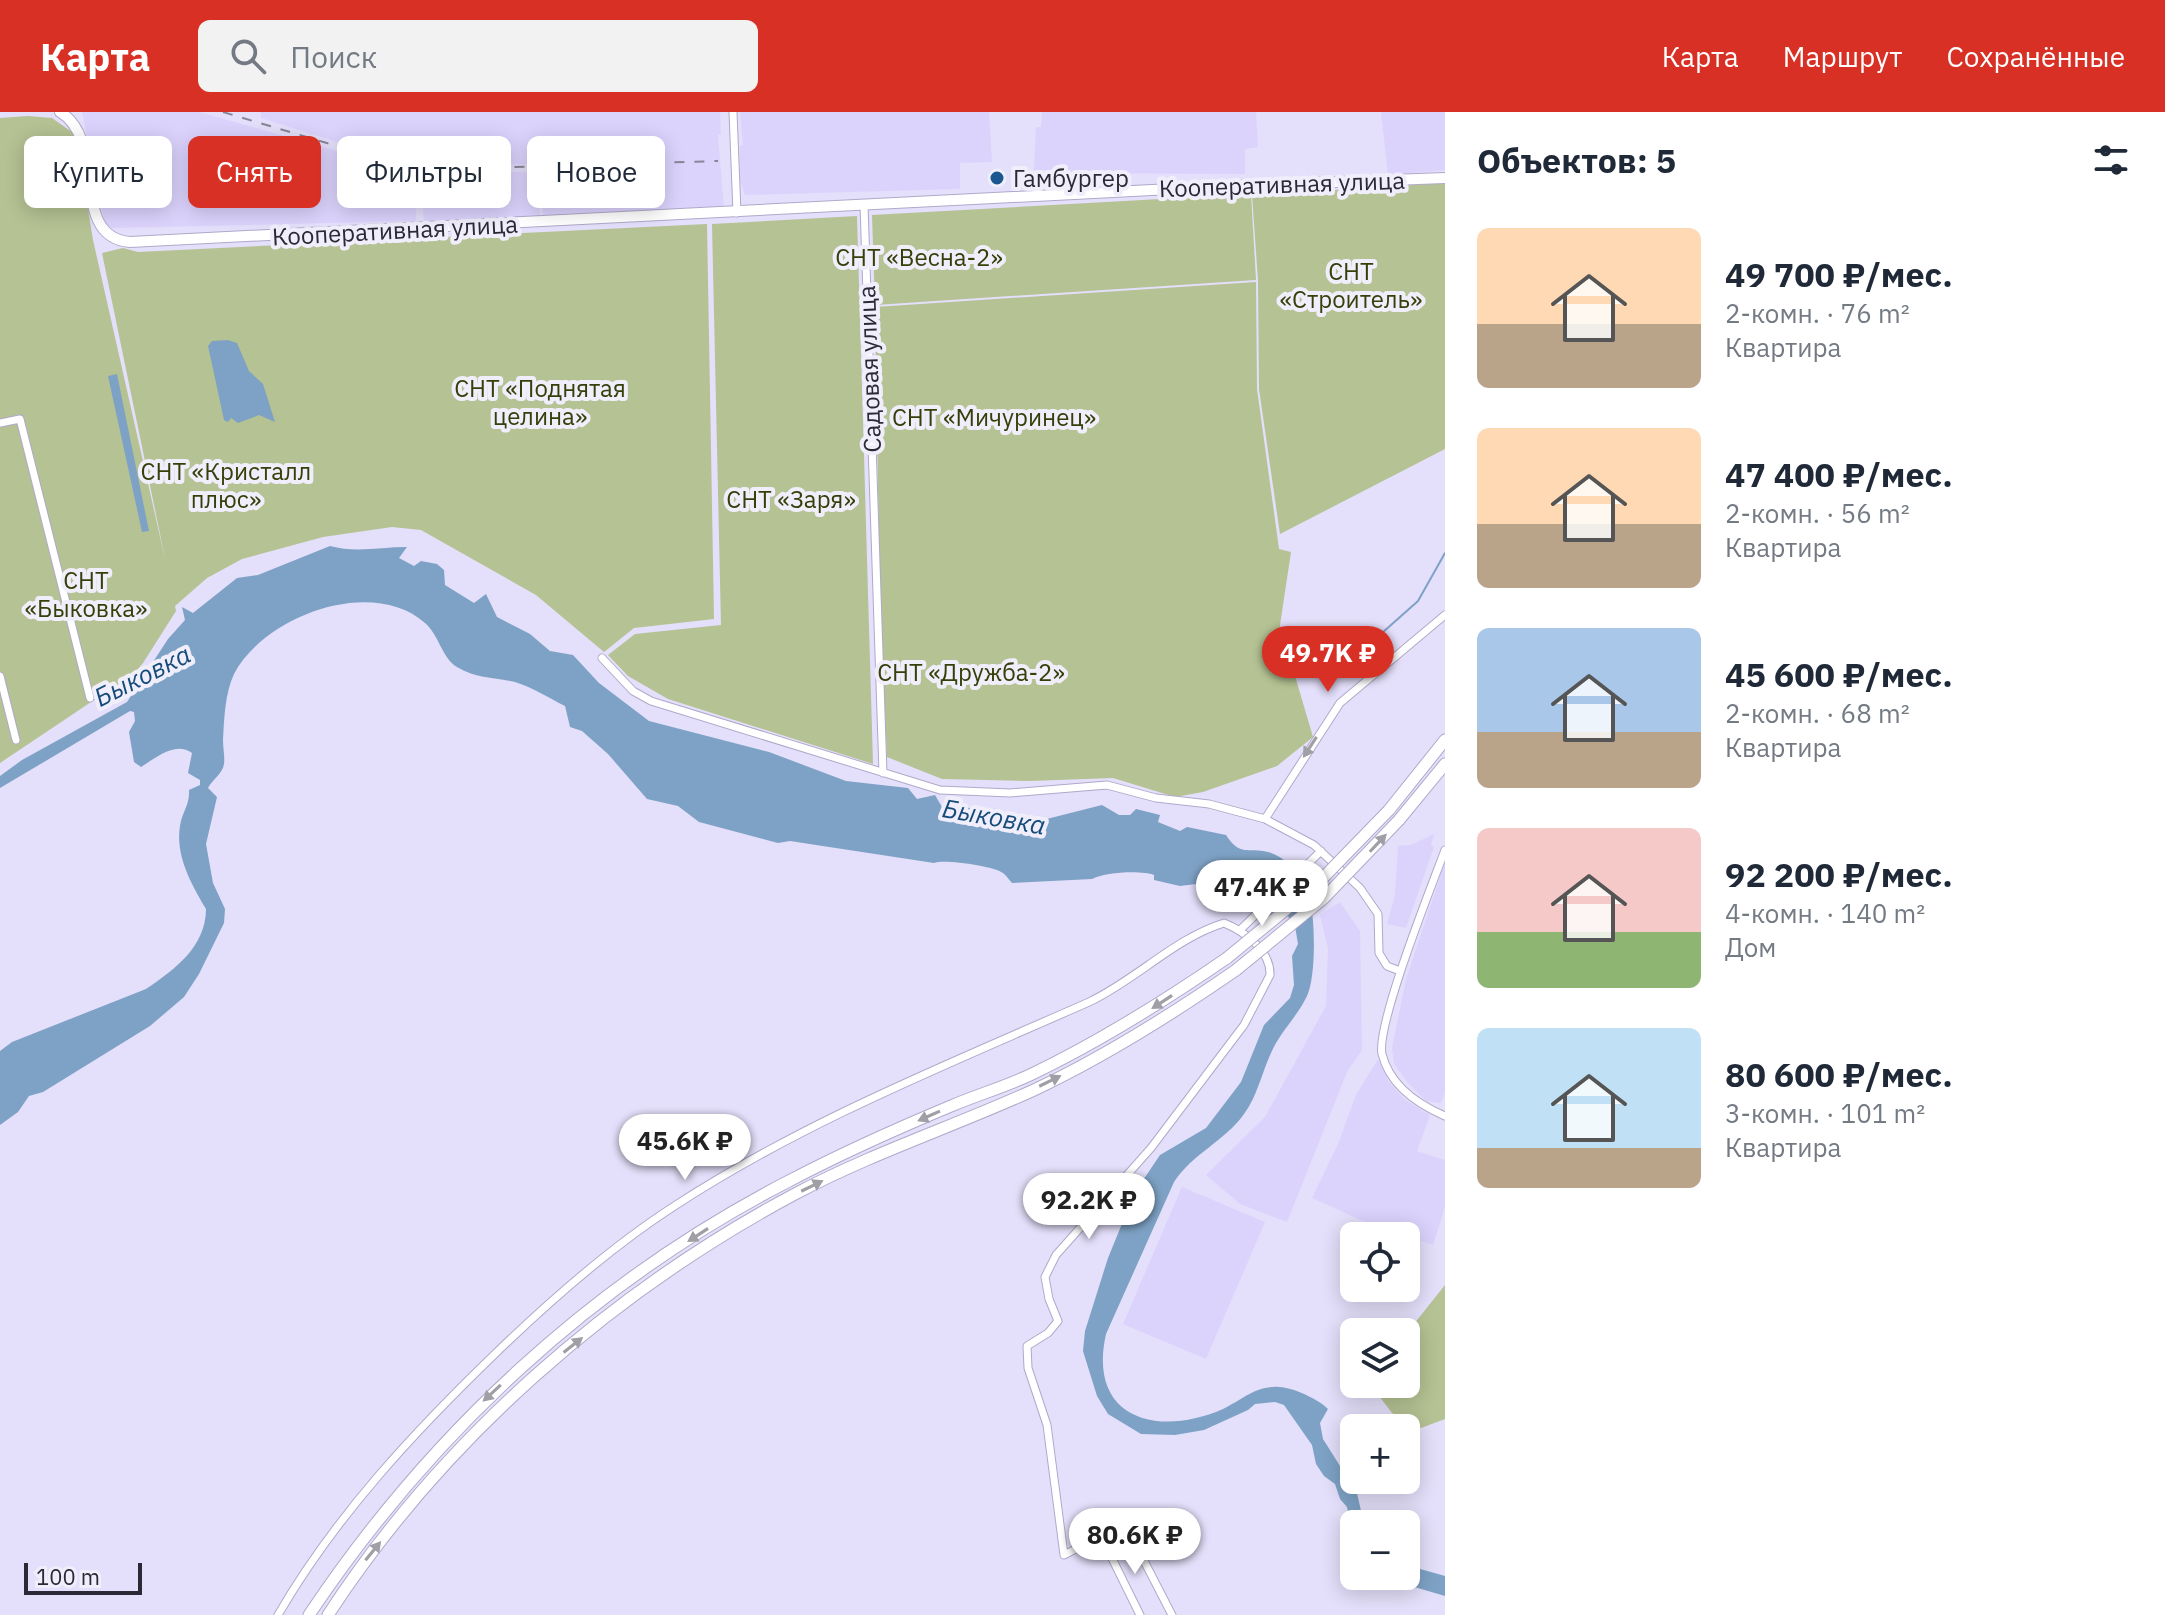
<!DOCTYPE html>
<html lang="ru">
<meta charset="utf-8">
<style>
body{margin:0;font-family:"IBM Plex Sans",sans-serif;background:#f2f2f3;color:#1f2937;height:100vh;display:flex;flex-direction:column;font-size:30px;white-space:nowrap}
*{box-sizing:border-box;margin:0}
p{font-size:26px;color:#747a83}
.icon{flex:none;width:44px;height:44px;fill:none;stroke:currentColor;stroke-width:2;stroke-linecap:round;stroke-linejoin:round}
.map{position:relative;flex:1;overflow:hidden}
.drawer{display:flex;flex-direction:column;background:#fff;width:720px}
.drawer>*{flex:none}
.top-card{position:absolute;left:24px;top:24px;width:760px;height:72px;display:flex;gap:16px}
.fabs{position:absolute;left:1340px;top:1110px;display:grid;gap:16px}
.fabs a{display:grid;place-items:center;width:80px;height:80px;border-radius:12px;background:#fff;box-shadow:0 4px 20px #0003;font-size:40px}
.scale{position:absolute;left:24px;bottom:20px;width:118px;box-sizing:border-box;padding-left:8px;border:4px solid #2c2936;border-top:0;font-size:22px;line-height:28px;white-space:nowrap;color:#2c2936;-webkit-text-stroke:6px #f1eefc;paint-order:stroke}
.price{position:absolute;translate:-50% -68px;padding:0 18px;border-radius:28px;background:#fff;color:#222;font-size:26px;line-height:52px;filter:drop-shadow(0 2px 4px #0008)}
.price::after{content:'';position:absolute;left:50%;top:48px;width:24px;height:18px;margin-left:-12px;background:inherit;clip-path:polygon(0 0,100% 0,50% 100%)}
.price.on{background:#d93025;color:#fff}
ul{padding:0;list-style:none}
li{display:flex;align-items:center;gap:24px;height:200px;padding:0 32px}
li span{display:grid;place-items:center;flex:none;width:224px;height:160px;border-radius:12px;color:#555}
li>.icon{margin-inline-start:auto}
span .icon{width:96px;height:96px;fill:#fffc;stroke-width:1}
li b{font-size:34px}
h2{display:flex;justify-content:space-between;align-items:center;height:96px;padding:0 32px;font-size:34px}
.tag{padding:0 28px;border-radius:12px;background:#fff;box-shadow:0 4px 20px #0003;font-size:28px;line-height:72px}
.tag.on{background:#d93025;color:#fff}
header{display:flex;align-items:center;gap:48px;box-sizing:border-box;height:112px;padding:0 40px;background:#d93025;color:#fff}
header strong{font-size:38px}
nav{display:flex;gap:44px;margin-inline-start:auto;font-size:28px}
.search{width:560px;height:72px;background:#f2f2f3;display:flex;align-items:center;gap:20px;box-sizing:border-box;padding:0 28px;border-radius:12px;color:#747a83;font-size:30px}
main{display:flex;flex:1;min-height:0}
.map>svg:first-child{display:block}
</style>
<header>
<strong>Карта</strong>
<div class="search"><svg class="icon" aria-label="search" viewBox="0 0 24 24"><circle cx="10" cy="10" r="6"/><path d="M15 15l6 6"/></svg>Поиск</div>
<nav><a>Карта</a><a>Маршрут</a><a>Сохранённые</a></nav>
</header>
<main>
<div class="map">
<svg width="1445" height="1503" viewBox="0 0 1445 1503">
<rect width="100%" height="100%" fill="#e4dffa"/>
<path fill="#dcd3fd" d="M82,0H199L415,61L416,109L111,116L105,111Z
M261,0H720L721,22L718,23L724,97L543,106L540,52L413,54L261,6Z
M740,0H989L992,50L960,51V77L745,83L739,66L740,34L743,33Z
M1042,0H1256L1258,35L1245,37V62L1048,61L1047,58H1034L1036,15H1041Z
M1381,0H1445V58L1388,63Z
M539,60L540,106L424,109L420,61Z
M1434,722L1431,733L1434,735L1406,816L1387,812L1395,783L1398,734L1411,733Z
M1445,750V980L1441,991L1426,989L1408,971L1394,952L1392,936L1406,867Z
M1340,790L1360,819L1362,938L1347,960L1287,1110L1240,1092L1206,1063L1265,1005L1326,894L1328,837L1320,803Z
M1378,947L1389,970L1404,987L1430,1003L1417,1039L1445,1048V1095L1433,1133L1363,1109L1312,1086L1338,1032L1356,983Z
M1182,1075L1265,1110L1206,1247L1123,1212Z"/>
<path fill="#b5c293" d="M28,4L52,6L76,23L93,128L166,451L102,141L123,136L138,140L707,112L714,507L634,516L604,540L536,483L421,418L392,415L323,425L242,447L207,466L175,494L176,499L143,551L106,595L94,588L0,651V6Z
M1445,71V337L1280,422L1259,277L1258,168L1252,83Z
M1251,82L1256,168L875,193L872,103Z
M857,104L873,652L668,587L628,564L608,543L635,522L721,513L712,112Z
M1256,170L1257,277L1279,437L1291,440L1280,513L1313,625L1277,654L1203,680L1175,685L1113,666L1030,669L942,667L887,645L880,494L875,195Z
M1445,1173V1307L1421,1316L1392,1301L1370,1272H1406V1222Z"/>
<path fill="#7ea2c5" d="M228,228L237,231L249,259L263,272L275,310L259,303L238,311L231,306L228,310L224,308L208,234L212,229Z
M117,262L149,419L142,420L108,264Z
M330,434C355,441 381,435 407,435L399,446L414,454L421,449L437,452L444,458L445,473L474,491L486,482L497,505L530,522L550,539L573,543L599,571L649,609L769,640L846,669L908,676L917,687L935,683L942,695L951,700L963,691L969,696L996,697V707L1018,705L1023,713L1102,693L1119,703H1130L1136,697L1160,703L1158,710L1180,719L1187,715L1226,723C1240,745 1248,735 1268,740C1283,744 1297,758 1305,771C1316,790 1317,864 1307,884C1297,905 1280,920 1271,941C1262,960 1257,985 1244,1002C1225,1029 1192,1042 1174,1070L1106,1222C1087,1306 1157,1326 1223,1297C1240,1289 1253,1276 1273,1275C1288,1273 1317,1286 1328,1297L1320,1311L1323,1327L1357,1381L1364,1412H1354V1427L1347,1395L1340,1387L1335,1372L1324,1364L1316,1352L1312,1333L1284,1293L1275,1290L1255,1292L1248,1298L1204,1318L1175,1323L1141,1322L1108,1302L1097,1284L1083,1239L1085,1219L1108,1146L1135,1080L1160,1043L1206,1016L1241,970L1264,913L1290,886L1294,873L1292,844L1298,832L1295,814L1273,783L1225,776L1220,769L1180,774L1154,768V763C1142,758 1104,760 1092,767L1012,771C1009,768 1007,764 1003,761C993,754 944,747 934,751L790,729L778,731L699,710L678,694L647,687L608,642L582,619L570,615L565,594C549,586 532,575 515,570C495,565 476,567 457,555C442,546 439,523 425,511C372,464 264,504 234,562C225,581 224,607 223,628C223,636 225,645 224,652C223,661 212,668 208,676L217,685L206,732L213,771L225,797L224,811L199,862L184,885L150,914L43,980L29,984L18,1000L0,1013V939L12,930L146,877C174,858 206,835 206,797C192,773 175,744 180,714C182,700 190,693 189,678L200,673V668L188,661L192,641C175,629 156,646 141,655L134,650L129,620L135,609L134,600L130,599L0,676V664L22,648L127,590L168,527L185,508L182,495L193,501L237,466L258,463Z
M1406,1453L1445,1464V1484L1377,1464H1406Z"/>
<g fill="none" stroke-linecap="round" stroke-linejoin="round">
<path stroke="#7ea2c5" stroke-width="2" d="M1373,529L1418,489L1445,441"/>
<g stroke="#b0a9ca" stroke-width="9">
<path id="minor" d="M733,0L737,101
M864,93L883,661
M0,311L20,307L90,586
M602,546L633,579L651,589L940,678L1010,681L1107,673L1156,686L1209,692L1265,707L1314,733L1360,776L1378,802L1379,841L1387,854L1400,859
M0,564L16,628
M1265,707L1340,591L1445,503
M1445,738C1432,773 1376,913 1382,942C1390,974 1417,992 1445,1004
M1240,818L1321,739
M1101,1424L1140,1503
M278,1503C336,1403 416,1318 498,1239C553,1186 612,1134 676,1093C805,1009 949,952 1089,890C1136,868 1175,826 1224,811C1244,819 1271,839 1270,863L1244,913L1151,1036L1056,1143L1045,1165L1049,1187L1058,1209L1048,1221L1027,1234L1028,1256L1047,1313L1064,1443L1125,1412L1172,1503"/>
</g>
<g stroke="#b0a9ca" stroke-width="12">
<path id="secondary" d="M60,0C108,28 68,125 130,130L1230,74L1445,66"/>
</g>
<g stroke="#b0a9ca" stroke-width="13">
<path id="primary" d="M1389,698L1445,628
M1399,708L1445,652
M309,1503C430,1322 593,1170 787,1070C840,1042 896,1017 951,994C977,983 1004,975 1030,963C1099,930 1163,890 1227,846
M328,1503C442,1328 611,1180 795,1082C872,1041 955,1014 1034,978C1106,944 1171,903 1236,858"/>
</g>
<use href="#minor" stroke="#fff" stroke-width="7"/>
<use href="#secondary" stroke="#fff" stroke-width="10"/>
<use href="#primary" stroke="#fff" stroke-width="11"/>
<path stroke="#898599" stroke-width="2" stroke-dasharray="10 10" stroke-linecap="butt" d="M223,0L417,58L718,49"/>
<g stroke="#b0a9ca" stroke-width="13" stroke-linecap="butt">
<path id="primary-bridge" d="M1227,846L1318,771L1389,698
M1236,858L1324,786L1399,708"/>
</g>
<use href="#primary-bridge" stroke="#fff" stroke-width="11"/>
</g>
<defs><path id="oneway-solid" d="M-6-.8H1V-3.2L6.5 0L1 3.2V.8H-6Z" transform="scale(2)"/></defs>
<g fill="#a09fa5">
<use href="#oneway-solid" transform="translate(1310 635) rotate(123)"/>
<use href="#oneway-solid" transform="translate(1378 731) rotate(-47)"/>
<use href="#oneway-solid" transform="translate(1162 890) rotate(147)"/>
<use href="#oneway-solid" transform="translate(1050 969) rotate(-26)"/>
<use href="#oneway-solid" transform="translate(929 1004) rotate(156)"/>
<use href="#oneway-solid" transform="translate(812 1074) rotate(-26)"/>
<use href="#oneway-solid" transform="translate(698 1123) rotate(147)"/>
<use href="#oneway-solid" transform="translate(573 1233) rotate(-38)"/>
<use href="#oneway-solid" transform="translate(492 1281) rotate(137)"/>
<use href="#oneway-solid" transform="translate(373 1439) rotate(-51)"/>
</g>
<circle fill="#1c588f" stroke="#f1eefc" stroke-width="3" cx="997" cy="66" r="8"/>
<g text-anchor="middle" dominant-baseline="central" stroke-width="8" stroke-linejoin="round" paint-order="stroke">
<g font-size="24" fill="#2c2936" stroke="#f1eefc" text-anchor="start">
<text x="1013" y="66">Гамбургер</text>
</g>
<g font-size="24" fill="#2c2936" stroke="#f1eefc">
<text transform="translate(1282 72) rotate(-2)">Кооперативная улица</text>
<text transform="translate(395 118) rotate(-3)">Кооперативная улица</text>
<text transform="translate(869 257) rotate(-92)">Садовая улица</text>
</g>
<g font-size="24" fill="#354009" stroke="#f1eefc">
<text x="919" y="145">СНТ «Весна-2»</text>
<text x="1351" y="159">СНТ<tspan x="1351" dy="28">«Строитель»</tspan></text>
<text x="540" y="276">СНТ «Поднятая<tspan x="540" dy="28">целина»</tspan></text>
<text x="994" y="305">СНТ «Мичуринец»</text>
<text x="226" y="359">СНТ «Кристалл<tspan x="226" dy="28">плюс»</tspan></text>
<text x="791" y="387">СНТ «Заря»</text>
<text x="86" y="468">СНТ<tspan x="86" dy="28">«Быковка»</tspan></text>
<text x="971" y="560">СНТ «Дружба-2»</text>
</g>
<g font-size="26" font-style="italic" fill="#144b79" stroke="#f1eefc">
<text transform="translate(142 563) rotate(-27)">Быковка</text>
<text transform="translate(994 704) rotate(10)">Быковка</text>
</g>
</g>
</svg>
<div class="fabs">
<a><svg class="icon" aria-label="locate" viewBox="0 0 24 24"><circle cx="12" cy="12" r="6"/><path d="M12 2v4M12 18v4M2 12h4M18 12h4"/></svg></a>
<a><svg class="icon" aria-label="layers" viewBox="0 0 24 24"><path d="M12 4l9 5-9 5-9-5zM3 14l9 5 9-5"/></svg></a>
<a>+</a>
<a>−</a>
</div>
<div class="scale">100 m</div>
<b class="price on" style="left:1328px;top:582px">49.7K ₽</b>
<b class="price" style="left:1262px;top:816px">47.4K ₽</b>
<b class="price" style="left:685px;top:1070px">45.6K ₽</b>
<b class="price" style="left:1089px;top:1129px">92.2K ₽</b>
<b class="price" style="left:1135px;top:1464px">80.6K ₽</b>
<div class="top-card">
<a class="tag">Купить</a>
<a class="tag on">Снять</a>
<a class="tag">Фильтры</a>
<a class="tag">Новое</a>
</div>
</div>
<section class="drawer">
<h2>Объектов: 5<svg class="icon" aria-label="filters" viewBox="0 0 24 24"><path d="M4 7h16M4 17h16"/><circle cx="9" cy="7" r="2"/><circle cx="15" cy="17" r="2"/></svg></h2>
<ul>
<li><span style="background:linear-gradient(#ffd9b3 60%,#b9a48a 0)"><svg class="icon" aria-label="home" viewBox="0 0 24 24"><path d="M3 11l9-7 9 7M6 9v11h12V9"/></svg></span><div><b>49 700 ₽/мес.</b><p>2-комн. · 76 m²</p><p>Квартира</p></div></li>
<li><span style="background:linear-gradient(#ffd9b3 60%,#b9a48a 0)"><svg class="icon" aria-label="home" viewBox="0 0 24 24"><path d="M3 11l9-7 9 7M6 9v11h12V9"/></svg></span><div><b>47 400 ₽/мес.</b><p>2-комн. · 56 m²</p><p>Квартира</p></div></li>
<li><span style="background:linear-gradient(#a9c7e8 65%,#b9a48a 0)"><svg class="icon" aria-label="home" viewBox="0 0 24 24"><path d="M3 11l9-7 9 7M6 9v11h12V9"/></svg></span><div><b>45 600 ₽/мес.</b><p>2-комн. · 68 m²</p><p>Квартира</p></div></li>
<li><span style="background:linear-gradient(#f6c9c9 65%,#8fb573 0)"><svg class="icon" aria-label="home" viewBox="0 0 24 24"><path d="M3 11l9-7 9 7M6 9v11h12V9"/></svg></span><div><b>92 200 ₽/мес.</b><p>4-комн. · 140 m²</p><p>Дом</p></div></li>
<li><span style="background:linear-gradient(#bfe0f5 75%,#b9a48a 0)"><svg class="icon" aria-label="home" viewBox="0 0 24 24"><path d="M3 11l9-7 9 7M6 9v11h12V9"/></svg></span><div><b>80 600 ₽/мес.</b><p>3-комн. · 101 m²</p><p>Квартира</p></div></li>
</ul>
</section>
</main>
